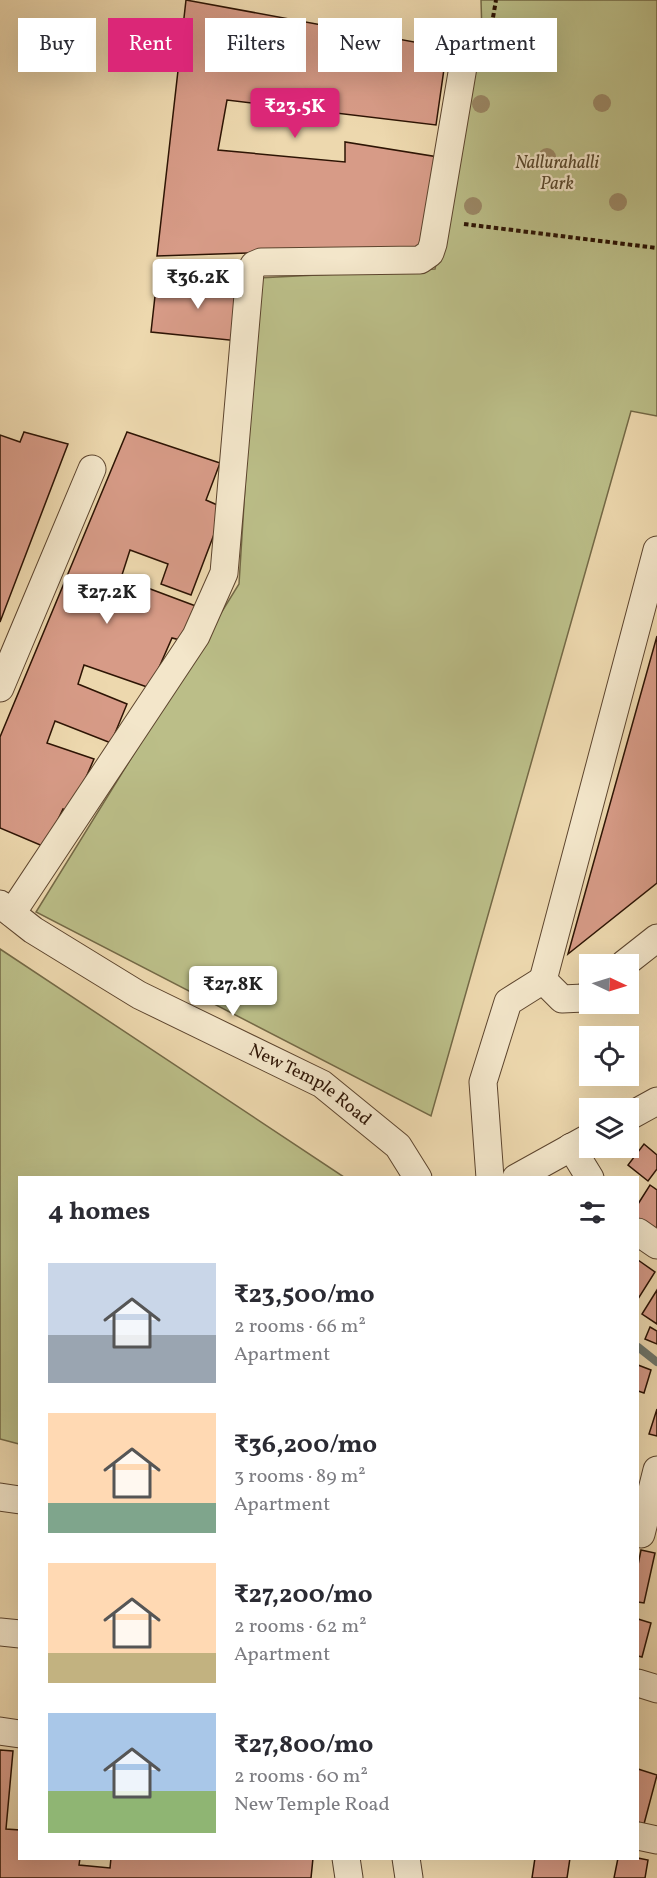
<!DOCTYPE html>
<meta charset="utf-8">
<style>
body{margin:0;font-family:Vollkorn,serif;background:#f7f7f7;color:#2b2b33;height:100vh;display:flex;flex-direction:column;font-size:22px;white-space:nowrap}
*{box-sizing:border-box;margin:0}
p{font-size:20px;color:#7c7c81}
.icon{flex:none;width:33px;height:33px;fill:none;stroke:currentColor;stroke-width:2;stroke-linecap:round;stroke-linejoin:round}
.map{position:relative;flex:1;overflow:hidden}
.panel{position:absolute;left:18px;top:1176px;width:621px;height:684px;display:flex;flex-direction:column;background:#fff;border-radius:0px;box-shadow:0 6px 24px #0002}
.panel>*{flex:none}
.banner{position:absolute;left:18px;top:18px;width:621px;height:54px;display:flex;gap:12px}
.needle{width:39px;rotate:94deg}
.controls{position:absolute;left:579px;top:954px;display:grid;gap:12px}
.controls a{display:grid;place-items:center;width:60px;height:60px;border-radius:0px;background:#fff;box-shadow:0 6px 24px #0002;font-size:30px}
.price{position:absolute;translate:-50% -51px;padding:0 14px;border-radius:6px;background:#fff;color:#222;font-size:20px;line-height:39px;filter:drop-shadow(0 2px 3px #0008)}
.price::after{content:'';position:absolute;left:50%;top:36px;width:18px;height:14px;margin-left:-9px;background:inherit;clip-path:polygon(0 0,100% 0,50% 100%)}
.price.selected{background:#db2777;color:#fff}
ul{padding:0;list-style:none}
li{display:flex;align-items:center;gap:18px;height:150px;padding:0 30px}
li span{display:grid;place-items:center;flex:none;width:168px;height:120px;border-radius:0px;color:#555}
li>.icon{margin-inline-start:auto}
span .icon{width:72px;height:72px;fill:#fffc;stroke-width:1}
li b{font-size:26px}
h2{display:flex;justify-content:space-between;align-items:center;height:72px;padding:0 30px;font-size:26px}
.chip{padding:0 21px;border-radius:0px;background:#fff;box-shadow:0 6px 24px #0002;font-size:21px;line-height:54px}
.chip.selected{background:#db2777;color:#fff}
.map>svg:first-child{display:block}
</style>
<div class="map">
<svg width="657" height="1878" viewBox="0 0 657 1878">
<rect width="100%" height="100%" fill="#edd8ae"/>
<filter id="stains"><feTurbulence type="fractalNoise" baseFrequency=".00333" numOctaves="4"/><feColorMatrix values="0 0 0 0 .2 0 0 0 0 .09 0 0 0 0 .02 0 0 0 .5 -.17"/></filter>
<radialGradient id="worn" r=".72"><stop offset=".6" stop-color="#630" stop-opacity="0"/><stop offset="1" stop-color="#630" stop-opacity=".3"/></radialGradient>
<path fill="#bbbe88" stroke="#746946" stroke-width="1.5" d="M481,0H657V416L631,411L431,1116L36,912L239,584L258,278L435,269L482,35Z
M0,949L344,1177L20,1178L19,1444L0,1439Z"/>
<g fill="none" stroke-linecap="round" stroke-linejoin="round">
<path stroke="#6f766c" stroke-width="8" d="M638,1347L657,1362"/>
</g>
<path fill="#d79b87" stroke="#2d1404" stroke-width="1.5" d="M186,0L447,48L436,125L227,100L218,150L345,162V142L438,157L427,247L157,256Z
M157,278L244,287L239,341L151,332Z
M24,432L68,444L0,622V435L20,442Z
M127,432L220,463L206,500L224,508L191,595L161,584L168,564L130,550L121,578L201,608L188,642L172,638L150,688L84,665L78,684L127,704L111,743L55,721L47,743L94,759L71,812L63,809L45,847L0,828V737Z
M657,636V883L568,954Z
M644,1144L657,1155V1169L648,1181L628,1165Z
M650,1185L657,1190V1229L638,1221V1204Z
M638,1260L655,1272L638,1299Z
M657,1290V1324L642,1314Z
M650,1327L657,1331V1344L645,1339Z
M638,1365L651,1370L644,1393L638,1391Z
M657,1409V1436L649,1434Z
M641,1550L655,1553L644,1603L638,1602V1565Z
M638,1619L651,1623L642,1657L638,1656Z
M0,1750L13,1751L6,1829L20,1830V1858H80L79,1865L110,1868L111,1858H313L311,1878H0Z
M638,1769L657,1775L644,1824L638,1822Z
M535,1858H570L567,1878H532Z
M618,1858H638L648,1860L645,1878H614Z"/>
<g fill="none" stroke-linecap="round" stroke-linejoin="round">
<g stroke="#5d452e" stroke-width="29">
<g id="minor">
<path d="M0,688L92,469"/>
<path id="s1" d="M0,904L33,930L139,995L322,1084L398,1146L418,1178"/>
<path d="M12,913L196,636L224,573L250,272L254,265L261,262L420,260L430,253L433,244L464,61"/>
<path d="M624,964L657,938"/>
<path d="M590,993L584,998L562,999L543,980L657,550"/>
<path d="M628,1117L657,1101"/>
<path d="M571,1147L590,1178"/>
<path d="M490,1178L483,1082L508,1002L543,980"/>
<path d="M516,1178L590,1137"/>
<path d="M638,1232L657,1245"/>
<path d="M0,1497L20,1500"/>
<path d="M641,1534L657,1470"/>
<path d="M0,1632L20,1634"/>
<path d="M638,1683L657,1689"/>
<path d="M0,1731L20,1734"/>
<path d="M638,1836L657,1840"/>
<path d="M346,1858L349,1878"/>
<path d="M406,1858L409,1878"/>
</g>
</g>
<path stroke="#2d1404" stroke-width="4" stroke-dasharray="4.5 3" stroke-linecap="butt" d="M488,47L496,0
M464,224L657,248"/>
<use href="#minor" stroke="#f3e6ca" stroke-width="27"/>
</g>
<g fill="#9b8866">
<circle cx="514" cy="55" r="9"/>
<circle cx="602" cy="103" r="9"/>
<circle cx="481" cy="104" r="9"/>
<circle cx="547" cy="157" r="9"/>
<circle cx="618" cy="202" r="9"/>
<circle cx="473" cy="206" r="9"/>
</g>
<g text-anchor="middle" dominant-baseline="central" stroke-width="4.5" stroke-linejoin="round" paint-order="stroke">
<g font-size="18" font-style="italic" fill="#58472c" stroke="#f3e6ca">
<text x="557" y="163">Nallurahalli<tspan x="557" dy="21">Park</tspan></text>
</g>
<g font-size="18" fill="#2d1404" stroke="#f3e6ca">
<text stroke="none"><textPath href="#s1" startOffset="360">New Temple Road</textPath></text>
</g>
</g>
<rect width="100%" height="100%" filter="url(#stains)"/>
<rect width="100%" height="100%" fill="url(#worn)"/>
</svg>
<div class="controls">
<a><svg class="needle" viewBox="-14 -14 28 28"><path d="M0-13l5 13h-10z" fill="#e53935"/><path d="M0 13l5-13h-10z" fill="#7c7c81"/></svg></a>
<a><svg class="icon" aria-label="locate" viewBox="0 0 24 24"><circle cx="12" cy="12" r="6"/><path d="M12 2v4M12 18v4M2 12h4M18 12h4"/></svg></a>
<a><svg class="icon" aria-label="layers" viewBox="0 0 24 24"><path d="M12 4l9 5-9 5-9-5zM3 14l9 5 9-5"/></svg></a>
</div>
<b class="price selected" style="left:295px;top:139px">₹23.5K</b>
<b class="price" style="left:198px;top:310px">₹36.2K</b>
<b class="price" style="left:107px;top:625px">₹27.2K</b>
<b class="price" style="left:233px;top:1017px">₹27.8K</b>
<div class="banner">
<a class="chip">Buy</a>
<a class="chip selected">Rent</a>
<a class="chip">Filters</a>
<a class="chip">New</a>
<a class="chip">Apartment</a>
</div>
<section class="panel">
<h2>4 homes<svg class="icon" aria-label="filters" viewBox="0 0 24 24"><path d="M4 7h16M4 17h16"/><circle cx="9" cy="7" r="2"/><circle cx="15" cy="17" r="2"/></svg></h2>
<ul>
<li><span style="background:linear-gradient(#c9d6e8 60%,#9aa5b1 0)"><svg class="icon" aria-label="home" viewBox="0 0 24 24"><path d="M3 11l9-7 9 7M6 9v11h12V9"/></svg></span><div><b>₹23,500/mo</b><p>2 rooms · 66 m²</p><p>Apartment</p></div></li>
<li><span style="background:linear-gradient(#ffd9b3 75%,#7fa58c 0)"><svg class="icon" aria-label="home" viewBox="0 0 24 24"><path d="M3 11l9-7 9 7M6 9v11h12V9"/></svg></span><div><b>₹36,200/mo</b><p>3 rooms · 89 m²</p><p>Apartment</p></div></li>
<li><span style="background:linear-gradient(#ffd9b3 75%,#c2b280 0)"><svg class="icon" aria-label="home" viewBox="0 0 24 24"><path d="M3 11l9-7 9 7M6 9v11h12V9"/></svg></span><div><b>₹27,200/mo</b><p>2 rooms · 62 m²</p><p>Apartment</p></div></li>
<li><span style="background:linear-gradient(#a9c7e8 65%,#8fb573 0)"><svg class="icon" aria-label="home" viewBox="0 0 24 24"><path d="M3 11l9-7 9 7M6 9v11h12V9"/></svg></span><div><b>₹27,800/mo</b><p>2 rooms · 60 m²</p><p>New Temple Road</p></div></li>
</ul>
</section>
</div>
